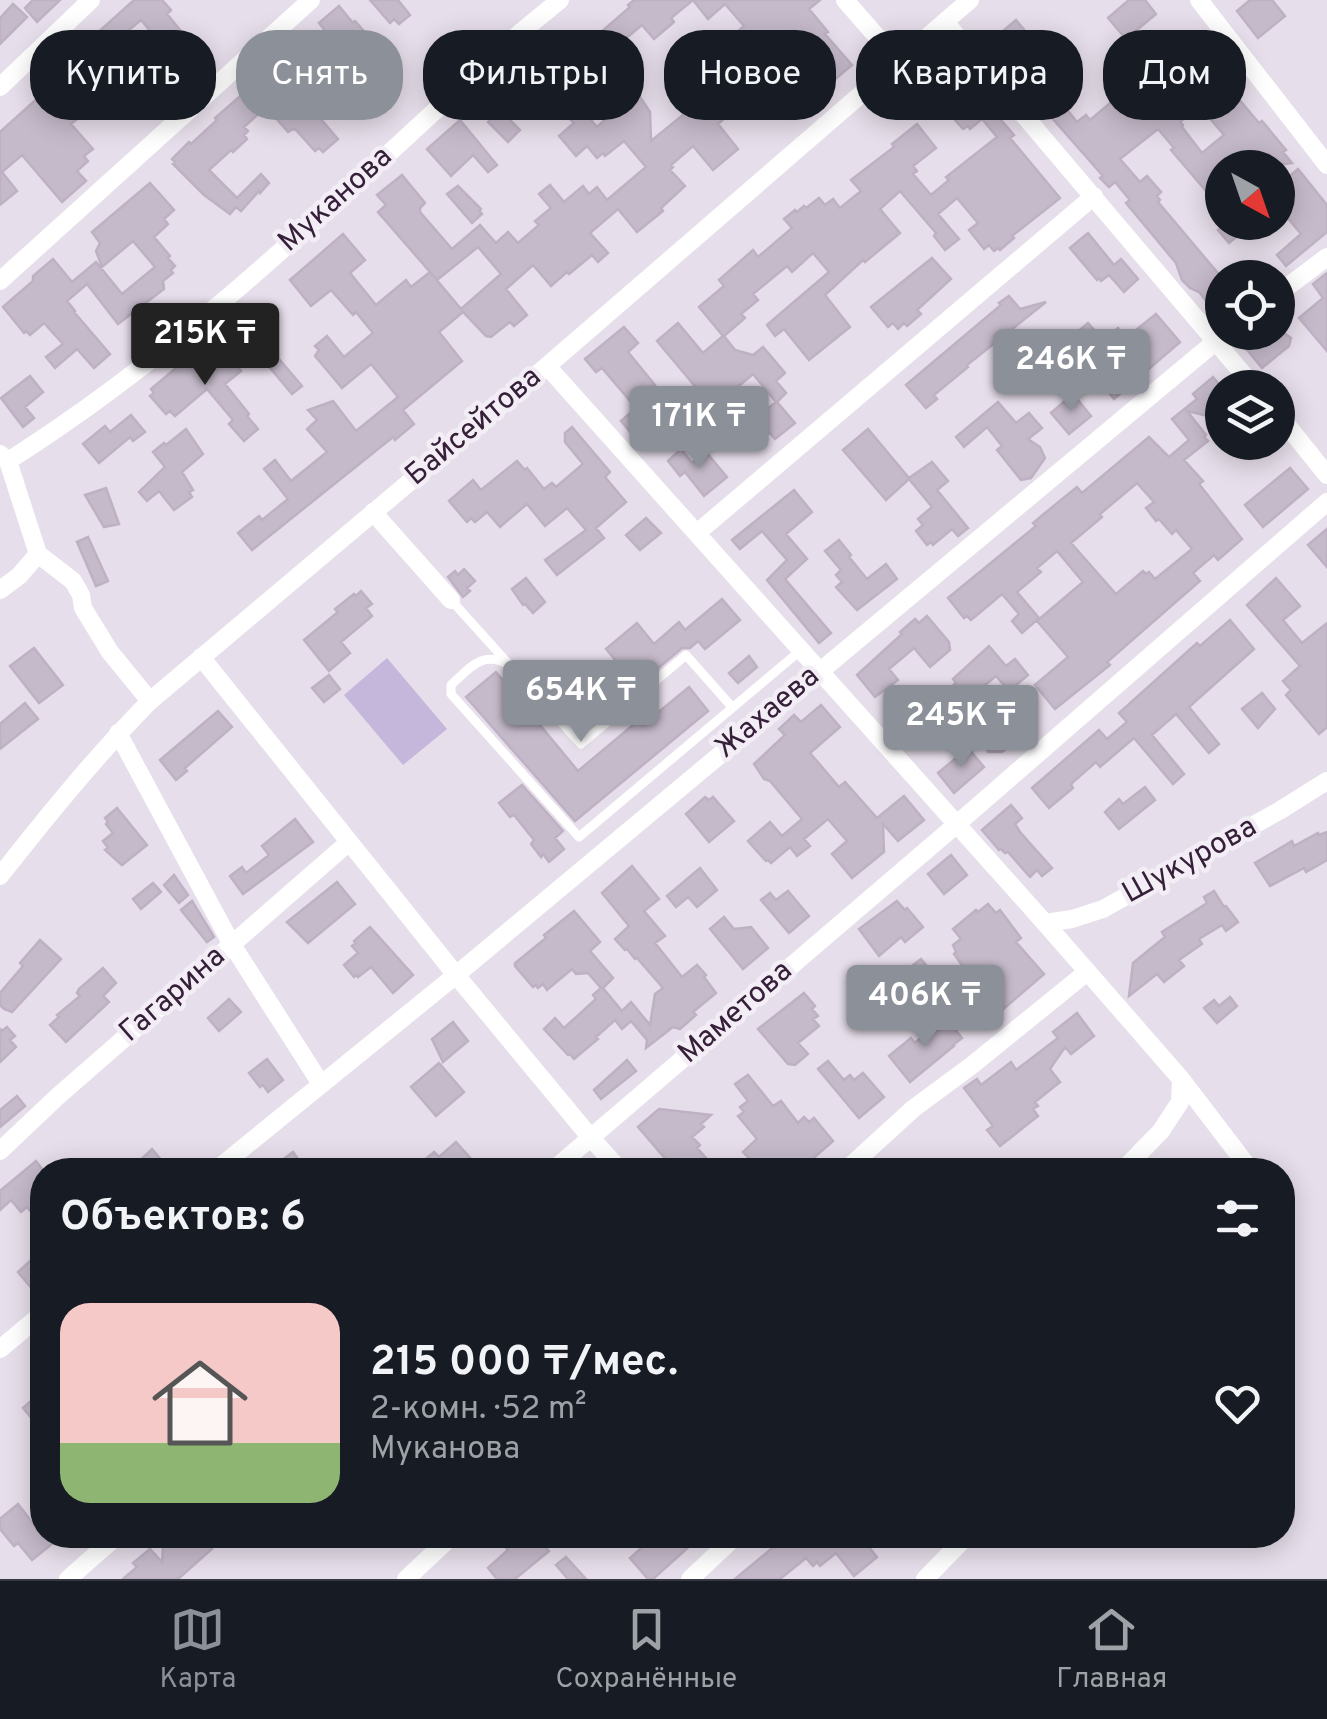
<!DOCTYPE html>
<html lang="ru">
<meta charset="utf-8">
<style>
body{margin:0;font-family:Overpass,sans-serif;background:#20242c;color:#f1f3f6;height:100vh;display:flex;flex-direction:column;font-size:38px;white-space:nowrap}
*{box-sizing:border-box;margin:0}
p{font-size:32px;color:#9ea1a6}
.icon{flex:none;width:55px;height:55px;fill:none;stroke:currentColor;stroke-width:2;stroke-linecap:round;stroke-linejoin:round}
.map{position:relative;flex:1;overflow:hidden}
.side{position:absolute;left:30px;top:1158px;width:1265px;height:390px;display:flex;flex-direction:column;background:#171b24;border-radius:40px;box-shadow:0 5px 25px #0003}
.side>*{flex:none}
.top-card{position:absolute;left:30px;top:30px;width:1268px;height:90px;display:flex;gap:20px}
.needle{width:65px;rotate:140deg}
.fabs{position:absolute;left:1205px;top:150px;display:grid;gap:20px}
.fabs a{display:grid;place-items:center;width:90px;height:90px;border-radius:50%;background:#171b24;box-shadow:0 5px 25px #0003;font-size:50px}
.price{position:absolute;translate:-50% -85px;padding:0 22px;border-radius:10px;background:#8c9099;color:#fff;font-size:32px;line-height:65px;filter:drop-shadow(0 2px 5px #0008)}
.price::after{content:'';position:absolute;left:50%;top:60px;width:30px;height:22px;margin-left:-15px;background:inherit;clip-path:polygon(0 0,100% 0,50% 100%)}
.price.current{background:#222;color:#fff}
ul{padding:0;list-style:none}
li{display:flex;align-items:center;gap:30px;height:250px;padding:0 30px}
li+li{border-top:2px solid #363941}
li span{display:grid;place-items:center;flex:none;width:280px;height:200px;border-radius:30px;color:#555}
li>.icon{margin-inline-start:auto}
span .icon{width:120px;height:120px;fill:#fffc;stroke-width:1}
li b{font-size:42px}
h2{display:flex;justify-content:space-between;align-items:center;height:120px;padding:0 30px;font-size:42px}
.tag{padding:0 35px;border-radius:40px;background:#171b24;box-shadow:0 5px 25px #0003;font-size:35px;line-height:90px}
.tag.current{background:#8c9099;color:#fff}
.menu{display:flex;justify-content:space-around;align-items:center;height:140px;border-top:2px solid #363941;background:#171b24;font-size:28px;color:#9ea1a6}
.menu a{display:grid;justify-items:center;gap:5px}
.menu .current{color:#8c9099}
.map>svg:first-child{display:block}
</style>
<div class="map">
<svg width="1327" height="1579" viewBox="0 0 1327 1579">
<rect width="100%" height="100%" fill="#e6deea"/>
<path fill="#c5b6db" d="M387,658L447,729L403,765L344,695Z"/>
<path fill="#c5baca" stroke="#beb1c3" stroke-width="2.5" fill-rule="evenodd" d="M33,0H60L37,22L25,8Z
M134,0H162L171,10L167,14L185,36L167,51L141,20L113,43L132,64L110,83L121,96L111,105L99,91L97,94L85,80L103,64L85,44Z
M370,0H398L410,15L399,24L394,19L390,23Z
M634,0H693L671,18L674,22L654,39L642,25L619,44L621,46L607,58L612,64L602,72L608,79L588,96L589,98L580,106L553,75L510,120L520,130L508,142L488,122L505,105L499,98L511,85L506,80L544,47L562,66L630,7L628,5Z
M693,0H820L809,9L828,32L825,34L852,65L833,81L828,80L817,67L781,98L767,82L718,124L738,149L713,170L693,146L671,165L673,167L670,170L685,186L661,208L663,211L637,232L618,209L590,233L608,253L598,262L592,255L569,274L567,272L551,286L533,265L506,289L527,315L514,326L510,322L491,337L486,336L463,312L439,332L462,361L403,410L414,424L395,440L393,437L252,550L238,533L259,516L262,520L288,499L264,469L275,460L291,481L327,452L307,429L317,420L308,410L333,401L356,431L398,397L371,364L342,388L315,356L319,350L315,346L327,336L344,357L373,333L356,312L353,315L331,290L311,306L290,280L343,234L365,260L350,273L376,305L406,280L411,287L430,272L461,309L501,274L478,247L437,280L378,212L386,205L377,195L402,175L425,203L420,208V212L452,249L480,225L496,243L508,232L518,243L539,225L535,221L551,208L539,194L550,185L564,202L583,186L589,194L597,187L607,200L646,167L624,141L605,156L603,153L597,158L587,146L576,156L559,136L574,123L567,116L579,106L597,127L636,91L650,112L651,141L699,102L707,110L719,83L708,69L736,46L729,39L744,26L725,4L708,19Z
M1129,0H1145L1156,14L1126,39L1108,18Z
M1250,0H1272L1285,16L1258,38L1237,11Z
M13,4L27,17L0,44V18Z
M339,6L353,23L355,21L363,30L340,49L353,64L349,67L357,76L348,84L342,78L315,101L317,103L315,105L324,114L320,118L338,139L323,152L319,148L315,151L296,130L293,129L288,132L266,107L244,127L248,131L244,135L247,139L233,152L231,150L209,170L237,198L261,174L269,183L260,193L259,191L241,211L236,207L230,214L204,195L173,164L175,162L172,159L189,142L191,144L217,120L215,118L245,92L267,90L258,81L296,46L313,66L337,46L319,23Z
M1016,20L1026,32L1038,36L1040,39L1038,45L1053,63L1055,61L1064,72L1067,69L1075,77L1073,90L1060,101L1077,122L1086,115L1090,120L1127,89L1145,111L1156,102L1159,106L1182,88L1164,66L1181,52L1185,58L1192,52L1208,68L1207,79L1196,88L1207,100L1180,122L1183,125L1182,127L1202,153L1224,135L1207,115L1223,101L1227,106L1237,97L1259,123L1262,121L1286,150L1283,152L1292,163L1262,167L1255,158L1244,168H1222V176L1206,191L1171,150L1174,148L1158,129L1120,159L1140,182L1147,176L1161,192L1157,196L1160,200L1158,202L1222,278V321L1199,292L1190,288L1182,280L1176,263L1126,203L1130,200L1115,182L1109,187L1100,178L1103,176L1016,77L1019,75L1000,53L995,57L985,46Z
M691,39L710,61L683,84L668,68L674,63L669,58Z
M1146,46L1153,55L1119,85L1111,75Z
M963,85L982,108L987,104L1014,135L1010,138L1060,198L1012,236L1014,238L1000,250L998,248L994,251L989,245L984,249L969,230L978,223L957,198L938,214L959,239L945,250L934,236L936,233L900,191L880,209L900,233L865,262L863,260L825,295L850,327L809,360L784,329L775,336L767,325L829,272L813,253L792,272L787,266L753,294L758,300L741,314L745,318L724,336L735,350L753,355L763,347L785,373L776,381L786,393L777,402L795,423L775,439L770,433L768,434L755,419L776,402L753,374L734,390L739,396L731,404L754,432L737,446L724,428L712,438L697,420L689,427L676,411L699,391L657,341L678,323L703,353L723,336L699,307L724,286L719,280L753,250L758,257L792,228L784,219L795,210L797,212L804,206L806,208L819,198L825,205L833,199L840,208L861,191L851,180L894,147L892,144L917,124L936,148L913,166L917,171L913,174L931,195L949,180L946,177L997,137L982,119L970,129L968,126L963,129L941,104Z
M50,87L77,119L71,124L93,149L84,156L88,161L77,171L86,181L62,202L22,155L2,172L17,191L0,205V132Z
M460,120L497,165L488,172L473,155L451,176L427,149Z
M1298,169L1327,205V232L1286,266L1277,255L1301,234L1278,206V186Z
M150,183L174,210L164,219L168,224L154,237L170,256L168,258L175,266L171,270L173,273L163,281L164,289L118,324L87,284L67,301L75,311L74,312L110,354L94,368L77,349L55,368L46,357L63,344L44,323L30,335L26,331L24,333L3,307L33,281V276L53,259L72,282L96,262L122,294L155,267L133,241L102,267L96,251L100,243L92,232Z
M458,186L481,209L479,211L482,214L472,223L447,194Z
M1226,222H1254L1229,243L1218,230Z
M1088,233L1114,265L1121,259L1138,279L1124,292L1109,275L1101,281L1099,278L1097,280L1070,248Z
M932,258L951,279L917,310L921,314L907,326L904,323L898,329L893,323L888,327L871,307Z
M1327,273V351L1299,318L1323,298L1313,284Z
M1009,296L1020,309L1046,302L967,365L968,367L934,395L937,399L926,408L906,385L1001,305L999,303Z
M256,306L274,326L268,331L276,340L268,346L302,386L292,394L234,325Z
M1156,314L1180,342L1114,399L1096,377L1108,368L1089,345L1066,365L1063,362L1057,368L1048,357L1088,323L1103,340L1118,328L1126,338Z
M624,327L638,343L628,352L655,385L650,389L675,418L642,446L621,421L636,408L602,368L596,372L585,359Z
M1252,332H1283L1291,338L1289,346L1262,368L1243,345L1248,341L1246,338Z
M217,341L241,371L225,384L249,414L247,416L258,429L244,441L229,424L233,420L207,389L175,416L170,411L166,414L150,396L154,393L151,389L182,363L186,367Z
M30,376L43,392L25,407L34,418L23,427L1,398Z
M1213,377L1222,388V413L1216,418L1187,411L1206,435L1204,437L1208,441L1184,460L1203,481L1199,484L1242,539L1218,560L1214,555L1193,573L1200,581L1107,662L1110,665L1055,709L1035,685L1068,657L1037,621L1083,582L1057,551L1037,568L1041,572L1017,592L1039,618L1022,633L1012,621L1019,614L1002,594L971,620L967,616L964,618L948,598L1036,526L1033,523L1045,513L1077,487L1082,493L1149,437L1169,457L1189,440L1172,419L1197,399L1193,394ZM1137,483L1154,502L1146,508L1156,521L1159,519L1172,534L1176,530L1192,549L1155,579L1149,572L1146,574L1143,571L1116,594L1071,543L1102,517L1100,514Z
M1073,394L1091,416L1069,434L1051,413Z
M998,402L1016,423L1029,413L1042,428L1028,439L1040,447L1045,458L1031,478L1021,480L997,450L1002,446L987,427L964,447L956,437Z
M131,415L145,432L133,441L130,437L99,463L83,444L105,426L110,432Z
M572,427L610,472L605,477L626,502L596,528L604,538L557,575L545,560L586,530L567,508L545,526L527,504L500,527L487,512L475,522L471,518L467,522L449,501L473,480L481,490L517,461L525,470L527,468L544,489L552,483L556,487L583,464L565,442V433Z
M186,429L203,454L182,472L193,490L189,492L192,497L174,510L159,491L147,501L139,492L165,467L153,452L164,443L166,445Z
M868,429L909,478L932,462L948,481L937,490L968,528L958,536L952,529L933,545L931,542L927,545L916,531L923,525L918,519L932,507L909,479L886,500L843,450Z
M681,449L692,463L706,452L727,477L704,496L685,472L680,476L668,461Z
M1290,468L1308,489L1263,527L1245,505Z
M106,488L119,524L104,527L85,495Z
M794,490L812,512L786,534L807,559L785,579L831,633L819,643L767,580L787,560L762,531L740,549L732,540Z
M646,518L661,533L640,550L626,535Z
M1327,529V567L1308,545Z
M88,537L108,581L96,586L77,542Z
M839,540L851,555L849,557L867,579L886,564L897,579L857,610L836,587L842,582L836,575L841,570L825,551Z
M464,569L475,581L467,588L470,591L463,597L448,577L455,571L458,575Z
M526,578L545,602L533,613L525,604L523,605L512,589Z
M1276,578L1300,606L1283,620L1302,643L1327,623V727L1319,734L1286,695L1291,690L1283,681L1300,666L1247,605Z
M361,591L372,604L366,608L372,616L341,642L350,653L329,671L304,640L338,612L335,609L354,594L356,596Z
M722,599L740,620L705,649L698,641L690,648H682L637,686L606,649L637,623L654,644L679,622L685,630Z
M927,616L949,642L950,650L930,667L914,648L889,669L898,680L875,697L857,675L902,634L900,632L915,619L919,623Z
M1230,620L1254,649L1189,707L1219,744L1209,753L1176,714L1152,735L1184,774L1173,784L1134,738L1100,767L1096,762L1073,782L1071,785L1073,788L1049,808L1032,788L1099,730L1107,739L1127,722L1119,713L1197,643L1200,646Z
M989,646L1006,666L1015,659L1028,675L1009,691L996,676L961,705L959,702L939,718L931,708L951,693L948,690L956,683L953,679Z
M34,648L63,685L39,703L10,666Z
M749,656L757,667L738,683L729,673Z
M496,672L578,771L639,720L643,725L689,687L708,711L575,821L466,697Z
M329,675L340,689L324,702L312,688Z
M1262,693L1275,709L1258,728L1242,709Z
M25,703L38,719L0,749V724Z
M821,705L840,727L810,753L839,787L845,782L877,818L904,796L924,820L898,841L883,824L884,852L852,878L832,854L847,841L828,819L804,839L810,846L797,856L790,847L771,863L768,860L766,861L748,841L770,822L782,836L802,819L770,781L764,779L754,764L785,735L779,729L794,715L801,722Z
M1015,708L1031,728L1002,752H988L983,735Z
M218,711L232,727L185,768L187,771L176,780L160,760Z
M968,748L984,767L954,793L938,773Z
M522,785L563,831L555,838L564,849L549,862L543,854L541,857L531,844L534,840L514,815L510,817L499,803Z
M1145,787L1155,800L1119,829L1105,812L1119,799L1123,804Z
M705,797L709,800L713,797L734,821L709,842L686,814Z
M1011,805L1022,818L1015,824L1020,832L1052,868L1042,876L1037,870L1030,877L1008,852L1005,853L1001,849L999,850L982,830Z
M117,808L147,845L122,865L105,850L108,848L103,841L113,833L106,824L108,822L105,818Z
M295,819L313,842L243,894L230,876L242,867L246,873L269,855L262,846Z
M1327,832V860L1306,872L1304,868L1270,886L1255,863L1292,841L1294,846L1318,833L1319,835Z
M951,855L967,875L944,894L928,874Z
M632,866L659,899L644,911L665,936L655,943L682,977L697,965L706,975L704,977L716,993L693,1012L696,1015L680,1029L673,1027L646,1048L647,1040L631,1021L622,1029L615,1020L596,1037L598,1039L574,1059L570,1054L568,1055L544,1029L555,1018L564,1028L596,999L593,995L601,988L588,973L576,974L572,969L547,990L543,984L538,988L536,985L533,987L515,966V963L546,938L544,935L574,911L600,942L590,951L613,978L603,988L622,1011L631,1002L650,1025L655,994L663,988L637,958L635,959L627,949L625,950L615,939L629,926L602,893Z
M700,868L717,890L697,907L688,897L676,907L667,896Z
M174,875L188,895L179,903L164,885Z
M337,882L355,904L308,943L287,922Z
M153,883L161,892L141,909L133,899Z
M788,891L809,916L789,933L761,900L770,893L776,900Z
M1214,891L1224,907L1226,906L1238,922L1226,931L1222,925L1199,939L1202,944L1179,960L1184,966L1164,982L1157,974L1129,996L1133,963L1165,937L1162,932L1207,903L1204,897Z
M192,901L214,937L207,942L181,910Z
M897,901L905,910L907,908L923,927L905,942L901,937L879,956L859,929Z
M988,904L996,913L1000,910L1021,938L1016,942L1044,974L1001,1011L998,1006L979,1022L940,1013L967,990L955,975L964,968L954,954L956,952L953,945L961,939L953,929L976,910L978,912Z
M724,917L734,929L751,927L768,948L743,969L710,929Z
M370,927L413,975L393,993L371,967L358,977L356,975L354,977L344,965L358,953L352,946L356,943L354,941Z
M40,940L61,959L12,1012L4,1009L0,1005V993L23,966L20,963Z
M921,959L932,972L921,981L919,978L887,1005L877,993Z
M103,968L116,983L103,996L109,1002L66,1042L50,1025L59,1017L57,1015L80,996L77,993L79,989Z
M804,993L815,1006L812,1009L818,1016L813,1019L819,1026L798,1043L808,1054L795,1065L788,1064L758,1029Z
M1230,997L1237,1006L1217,1023L1204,1008L1214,1000L1219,1006Z
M229,999L241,1012L219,1031L208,1018Z
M1077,1013L1094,1036L1071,1054L1065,1047L1050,1069L1060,1082L1035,1102L1038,1106L1033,1109L1038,1116L1000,1146L987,1130L993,1126L964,1088L977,1079L981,1085L1011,1062L1016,1070L1058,1038L1053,1032Z
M945,1017L962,1038L953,1045L954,1046L910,1082L889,1056L911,1038L915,1043Z
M453,1022L468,1041L443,1062L432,1039Z
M7,1027L15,1036L10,1040L16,1047L0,1062V1029L2,1031Z
M267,1059L283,1080L268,1092L263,1085L260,1087L249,1073Z
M627,1060L636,1071L601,1099L594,1090Z
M828,1061L844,1080L850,1075L854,1080L863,1073L884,1097L859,1118L818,1069Z
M439,1063L464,1092L436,1116L411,1087Z
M748,1075L773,1106L781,1101L798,1123L804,1117L809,1122L814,1118L833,1141L810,1161L818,1170H798L790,1160L779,1170H761L743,1152L757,1139L738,1116L744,1112L740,1107L748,1101L735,1084Z
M17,1096L25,1106L0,1127V1110Z
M659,1109L711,1115L701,1124L704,1127L692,1137L700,1145L697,1148L707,1159L695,1170H686L675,1159L669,1163L638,1127Z
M456,1142L481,1170H413L434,1152L439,1157Z
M152,1149L164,1163L156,1170H130Z
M293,1152L306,1170H269Z
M36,1161L42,1169V1226L27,1207L21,1212L11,1200L0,1210V1191Z
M42,1250V1281L33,1290L18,1272Z
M42,1391V1431L23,1408Z
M18,1504L42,1535H52V1544L32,1560L18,1543L14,1546L0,1529V1519Z
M164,1535H200L212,1549L178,1579H123L137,1567L133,1563L150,1549L162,1562Z
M495,1535H535L549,1551L515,1579H497L488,1568L508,1550Z
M662,1535H702L653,1579H648L630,1558L648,1542L651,1545Z
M788,1535H859L877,1557L854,1576L836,1553L820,1566L817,1562L813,1566L806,1558L780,1579H735Z
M566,1557L586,1579H568L556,1565Z"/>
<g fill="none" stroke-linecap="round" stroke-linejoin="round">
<path stroke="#fff" stroke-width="9" d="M451,600L581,744L686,655L732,707
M510,665C482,650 471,667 451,685V694L579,837L801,650"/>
<path stroke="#fff" stroke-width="18" d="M845,0L899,62
M1199,0L1327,165
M945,22L1255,388
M0,87L91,0
M0,281L311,0
M1278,294L1327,257
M547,366L1045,923L1181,1079L1249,1168
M1278,414L1327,475
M0,454L8,461L38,554L73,581L81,595L83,608L110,652L150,701
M8,461C197,342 356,181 521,32L560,0
M373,512L451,600
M697,533L1094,196
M0,590L19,576L38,554
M201,657L456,975L591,1138L620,1170
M118,733L231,943L321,1084
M0,876C48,815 96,756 150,701L547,366L970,0
M1045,923L1072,919L1103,909L1279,811L1327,781
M0,1151L57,1097L349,842
M216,1170L456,975L1227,332
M553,1170L957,824L1327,502
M846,1170L914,1108L971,1066L1087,972
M1123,1170L1161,1131L1180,1102L1181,1079
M0,1349L42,1314
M68,1579L118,1535
M406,1579L453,1535
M690,1579L737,1535
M925,1579L964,1539L959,1535"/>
</g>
<g text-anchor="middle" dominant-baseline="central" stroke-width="9" stroke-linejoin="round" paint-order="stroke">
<g font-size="30" fill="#362039" stroke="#f3eef6">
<text transform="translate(336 200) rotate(-42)">Муканова</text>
<text transform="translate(474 427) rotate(-40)">Байсейтова</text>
<text transform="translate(768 713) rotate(-40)">Жахаева</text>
<text transform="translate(1190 861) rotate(-29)">Шукурова</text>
<text transform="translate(173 995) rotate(-41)">Гагарина</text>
<text transform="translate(736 1013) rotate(-41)">Маметова</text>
</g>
</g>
</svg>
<div class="fabs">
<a><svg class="needle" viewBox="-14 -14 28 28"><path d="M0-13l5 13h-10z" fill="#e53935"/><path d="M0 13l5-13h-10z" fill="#9ea1a6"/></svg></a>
<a><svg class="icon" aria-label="locate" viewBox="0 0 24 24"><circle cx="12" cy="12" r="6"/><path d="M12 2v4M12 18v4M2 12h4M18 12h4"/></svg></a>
<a><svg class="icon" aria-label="layers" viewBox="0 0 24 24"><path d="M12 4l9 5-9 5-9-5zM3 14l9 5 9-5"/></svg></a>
</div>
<b class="price current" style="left:205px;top:388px">215K ₸</b>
<b class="price" style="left:1071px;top:414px">246K ₸</b>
<b class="price" style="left:699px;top:471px">171K ₸</b>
<b class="price" style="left:581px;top:745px">654K ₸</b>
<b class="price" style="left:961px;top:770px">245K ₸</b>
<b class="price" style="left:925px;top:1050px">406K ₸</b>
<div class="top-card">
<a class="tag">Купить</a>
<a class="tag current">Снять</a>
<a class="tag">Фильтры</a>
<a class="tag">Новое</a>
<a class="tag">Квартира</a>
<a class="tag">Дом</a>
</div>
<section class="side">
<h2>Объектов: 6<svg class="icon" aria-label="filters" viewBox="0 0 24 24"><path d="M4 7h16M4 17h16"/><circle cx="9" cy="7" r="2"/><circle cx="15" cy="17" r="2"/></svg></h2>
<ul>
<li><span style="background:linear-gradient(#f6c9c9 70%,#8fb573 0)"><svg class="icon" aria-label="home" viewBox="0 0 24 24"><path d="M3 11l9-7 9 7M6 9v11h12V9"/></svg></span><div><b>215 000 ₸/мес.</b><p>2-комн. · 52 m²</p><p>Муканова</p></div><svg class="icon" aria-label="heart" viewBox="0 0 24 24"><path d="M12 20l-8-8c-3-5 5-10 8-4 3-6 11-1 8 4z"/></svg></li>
</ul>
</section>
</div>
<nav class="menu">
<a class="current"><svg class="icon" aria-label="map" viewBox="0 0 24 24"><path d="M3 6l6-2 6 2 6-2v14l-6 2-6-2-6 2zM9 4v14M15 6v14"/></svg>Карта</a>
<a><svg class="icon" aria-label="saved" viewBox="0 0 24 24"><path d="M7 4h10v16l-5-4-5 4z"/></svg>Сохранённые</a>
<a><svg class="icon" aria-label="home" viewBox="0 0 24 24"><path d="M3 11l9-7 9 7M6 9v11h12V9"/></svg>Главная</a>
</nav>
